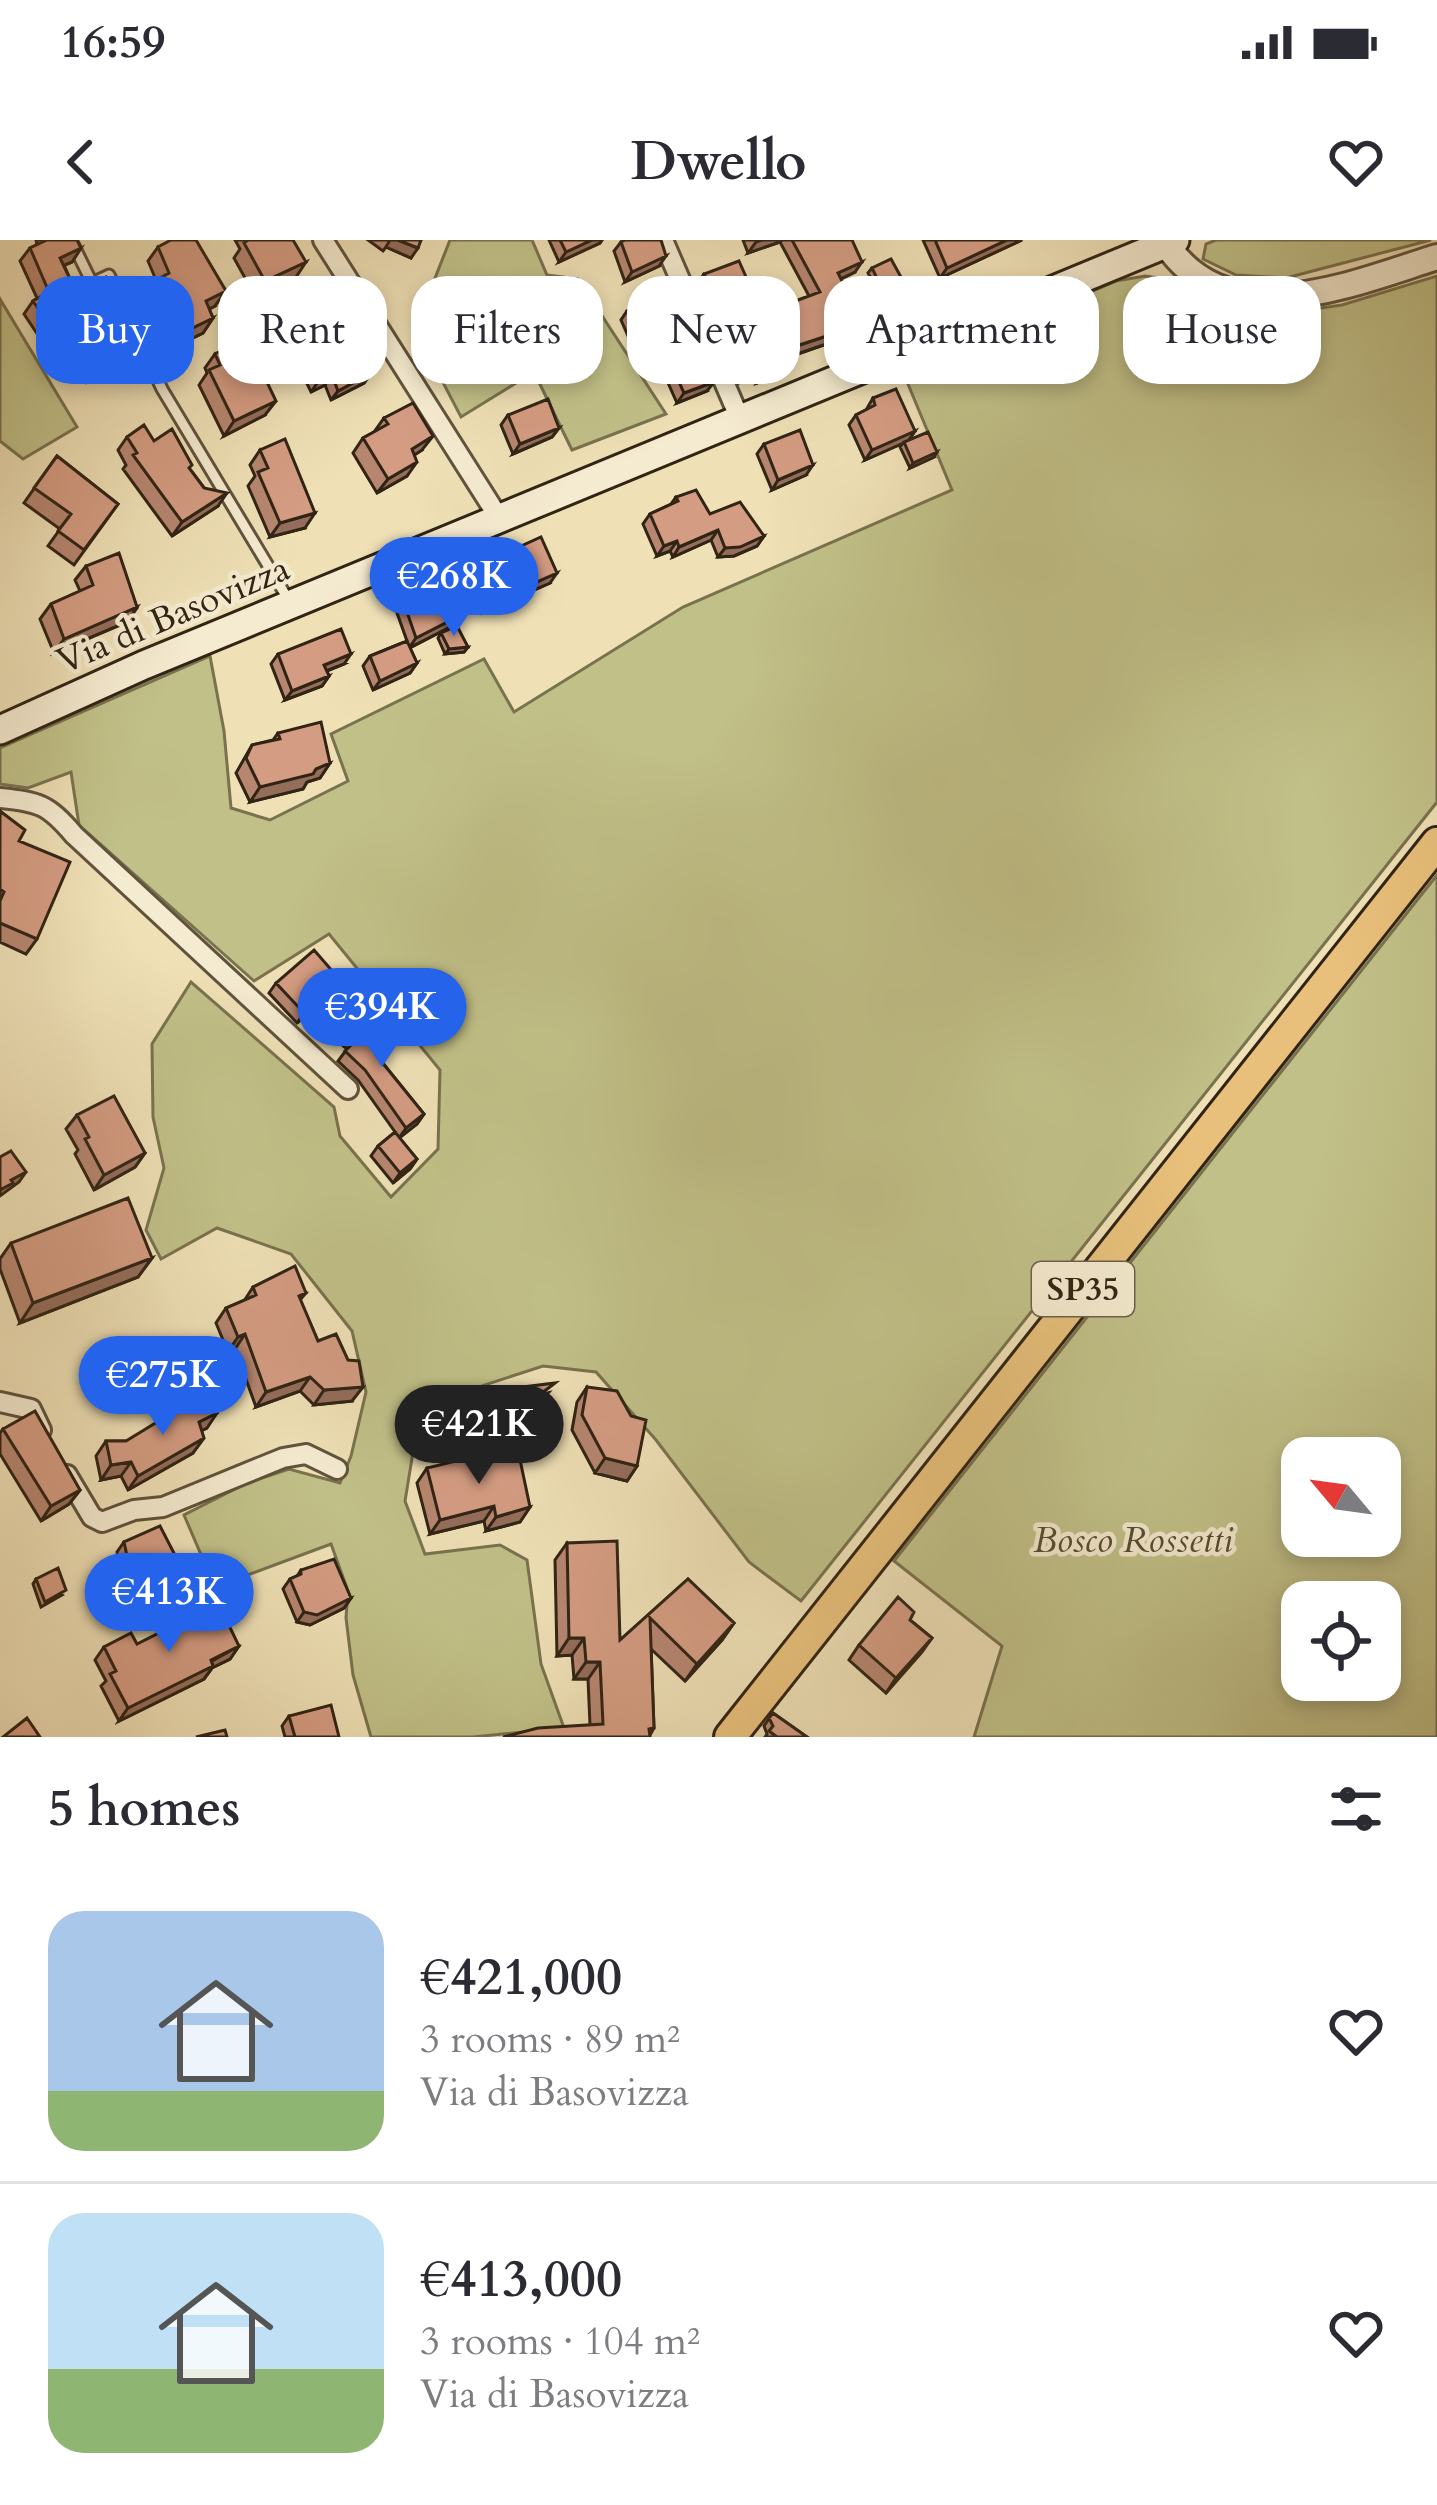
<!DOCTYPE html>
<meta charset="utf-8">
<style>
body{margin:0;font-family:Cardo,serif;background:#f7f7f7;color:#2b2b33;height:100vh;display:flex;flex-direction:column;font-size:45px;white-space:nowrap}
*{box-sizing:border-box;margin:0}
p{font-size:39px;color:#7c7c81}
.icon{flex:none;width:66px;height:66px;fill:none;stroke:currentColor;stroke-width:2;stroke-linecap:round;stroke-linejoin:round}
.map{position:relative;height:1497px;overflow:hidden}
.side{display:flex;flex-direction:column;background:#fff;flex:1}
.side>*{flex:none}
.top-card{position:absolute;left:36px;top:36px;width:1365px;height:108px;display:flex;gap:24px}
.needle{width:78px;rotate:299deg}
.buttons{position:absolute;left:1281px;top:1197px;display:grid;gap:24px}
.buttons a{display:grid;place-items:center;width:120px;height:120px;border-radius:24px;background:#fff;box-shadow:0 6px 18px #0003;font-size:60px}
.price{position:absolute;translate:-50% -102px;padding:0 27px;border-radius:42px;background:#2563eb;color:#fff;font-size:39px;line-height:78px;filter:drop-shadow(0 3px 6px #0008)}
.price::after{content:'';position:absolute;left:50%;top:72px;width:36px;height:27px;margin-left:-18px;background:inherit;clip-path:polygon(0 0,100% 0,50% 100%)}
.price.current{background:#222;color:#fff}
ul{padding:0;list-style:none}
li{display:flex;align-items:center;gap:36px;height:300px;padding:0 48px}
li+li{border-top:3px solid #e1e1e2}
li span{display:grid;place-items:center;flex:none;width:336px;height:240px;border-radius:36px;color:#555}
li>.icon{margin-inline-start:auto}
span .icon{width:144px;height:144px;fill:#fffc;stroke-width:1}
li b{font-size:51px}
h2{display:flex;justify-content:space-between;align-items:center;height:144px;padding:0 48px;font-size:51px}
.tag{padding:0 42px;border-radius:36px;background:#fff;box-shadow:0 6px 18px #0003;font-size:42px;line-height:108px}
.tag.current{background:#2563eb;color:#fff}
.status{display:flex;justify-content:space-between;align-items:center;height:84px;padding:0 60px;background:#fff;direction:ltr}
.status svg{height:33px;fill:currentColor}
header{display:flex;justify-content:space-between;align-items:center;height:156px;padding:0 48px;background:#fff;font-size:54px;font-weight:600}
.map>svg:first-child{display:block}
</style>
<div class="status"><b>16:59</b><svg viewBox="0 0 49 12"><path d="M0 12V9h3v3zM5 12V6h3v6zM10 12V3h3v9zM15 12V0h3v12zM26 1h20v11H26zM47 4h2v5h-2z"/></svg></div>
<header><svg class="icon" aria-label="back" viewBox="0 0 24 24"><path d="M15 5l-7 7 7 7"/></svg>Dwello<svg class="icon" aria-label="heart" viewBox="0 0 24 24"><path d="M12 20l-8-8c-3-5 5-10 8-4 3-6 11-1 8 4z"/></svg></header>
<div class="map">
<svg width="1437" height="1497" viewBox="0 0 1437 1497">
<rect width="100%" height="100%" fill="#efe0b6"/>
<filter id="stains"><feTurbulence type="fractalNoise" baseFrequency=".00167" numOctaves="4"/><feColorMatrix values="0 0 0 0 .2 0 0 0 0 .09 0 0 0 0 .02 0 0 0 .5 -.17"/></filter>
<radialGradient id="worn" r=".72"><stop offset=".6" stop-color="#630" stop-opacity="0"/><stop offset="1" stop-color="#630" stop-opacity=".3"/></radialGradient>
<path fill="#c1c088" stroke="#79724e" stroke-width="3" fill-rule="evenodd" d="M450,0H532L547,35L578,39L666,174L572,210L534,132L461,177L415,89Z
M1216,0H1431L1286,38L1236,35L1203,19L1206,4Z
M1145,36L1173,40L1219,68L1285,73L1342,65L1437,36V562L801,1361L749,1322L656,1200L596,1132L543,1126L436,1161L415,1200L405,1261L425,1314L500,1305L527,1320L541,1424L564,1488L473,1497H371L353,1435L346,1378L348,1351L331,1304L215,1347L184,1275L247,1243L289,1229L340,1243L351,1216L366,1152L352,1091L291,1014L217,988L161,1019L146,990L164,928L153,877L152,804L191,742L334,867L340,896L391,957L438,909L440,830L329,694L254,741L79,585L71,532L28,548L0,544V508L210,416L224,491L231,568L270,580L348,541L331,494L484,419L514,472L683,367L952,250L903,132L1116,41Z
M0,59L77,187L23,219L0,201Z
M1437,635V1497H974L1002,1406L894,1321ZM1302,1218H1380V1296H1302ZM1302,1362H1380V1440H1302Z"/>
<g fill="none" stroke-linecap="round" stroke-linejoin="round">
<g stroke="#60533d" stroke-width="15">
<path id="service" d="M71,0L92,43L109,35L162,149L288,359"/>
</g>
<g stroke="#60533d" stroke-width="24">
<path id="minor" d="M323,0L499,278
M663,0L740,179
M0,558C39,562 48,564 74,595L348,849
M0,1162L31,1169L41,1190
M67,1235L92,1277L102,1282L134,1270L163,1267L283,1218L306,1214L337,1229"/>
</g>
<g stroke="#60533d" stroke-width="30">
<path id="tertiary" d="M1166,4C1229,97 1351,44 1437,17"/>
</g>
<g stroke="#312415" stroke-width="33">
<path id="secondary" d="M0,490L144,425L1175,0"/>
</g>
<g stroke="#312415" stroke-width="36">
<path id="primary" d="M730,1497L1437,603"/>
</g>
<use href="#service" stroke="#f5ebd0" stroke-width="9"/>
<use href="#minor" stroke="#f5ebd0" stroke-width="18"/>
<use href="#tertiary" stroke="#f5ebd0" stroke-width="24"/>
<use href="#secondary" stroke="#f5ebd0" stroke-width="27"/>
<use href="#primary" stroke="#e8c07b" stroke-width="30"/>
</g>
<path fill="#b68670" stroke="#312415" stroke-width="3" d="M36,0H77L81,8L72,22L64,25L76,52L132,121L90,141L81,123L62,131L24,74L33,61L37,58L20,21L30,8L37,5Z
M235,0H293L296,37L255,56L234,18L240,9Z
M368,0H421L411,18L386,7L383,11Z
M549,0H602L600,3L559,22Z
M743,0H852L855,32L841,39L845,74L842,76L848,89L841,99L778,121L773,136L757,143L754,137L741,142L727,112L735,101L757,93L754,85L761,74L809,56L780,2L748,13Z
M923,0H1022L940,38Z
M621,2L659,26L625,42L614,11Z
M158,7L215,66L209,69L213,78L203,93L166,111L139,59L149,44L156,40L148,21Z
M872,28L897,42L878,52L868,33Z
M704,34L743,56L710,72L697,44Z
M641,58L671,83L665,92L632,105L621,80L627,71L635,68Z
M313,104L351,108L371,133L364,143L331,160L325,145L311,152L299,127L307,116L306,114Z
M215,114L265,175L224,196L199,145L207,133L205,128Z
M672,126L707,151L677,163L665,136Z
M873,158L915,191L909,200L934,217L910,228L900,207L903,203L865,220L849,185L856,175L866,170Z
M508,175L559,188L552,197L513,214L501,185Z
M384,178L422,210L414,215L407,236L377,253L353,213L363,198L374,192Z
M127,197L154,201L190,229L218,266L172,296L123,229L126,225L118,210Z
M764,204L806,235L772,250L757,214Z
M260,210L305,288L270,297L248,246L255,236L250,225Z
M57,216L118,264L74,325L48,306L60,289L24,263Z
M676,257L710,274L764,296L757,306L734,316L718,317L711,300L673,317L670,311L657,316L643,284L650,274L671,264Z
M519,307L550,343L484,372L473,345L480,335L496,329L502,320L513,315Z
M86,326L137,368L127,382L54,413L40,379L51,364L80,351L75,340Z
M399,349L450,387L410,408L417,423L410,433L373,450L363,426L370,416L407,401L392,359Z
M441,393L468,407L464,412L445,414L438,398Z
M278,414L344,424L327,431L329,436L322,446L285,460L271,424Z
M278,493L330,523L320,538L307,542L303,549L250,562L236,533L252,505L273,500Z
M0,571L19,601L37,699L26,714L0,702Z
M276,743L334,751L297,783L269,753Z
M348,795L383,807L378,817L424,874L417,884L399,898L417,919L410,929L393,943L371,916L378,906L395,892L358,840L338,821L347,809L341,804Z
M77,875L145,913L135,927L94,950L75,914L78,910L66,889Z
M11,1003L152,1018L138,1037L20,1083L0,1029V1019Z
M253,1047L306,1053L300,1060L318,1101L352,1161L314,1165L300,1151L256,1167L235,1109L228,1112L216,1083L226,1068L244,1061Z
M587,1147L637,1226L627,1241L595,1233L572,1190L577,1162Z
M548,1153L544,1157L542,1175L518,1186L511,1175L455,1202L450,1184L457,1174Z
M207,1188L201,1191L193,1213L128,1250L121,1236L101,1240L96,1216L106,1201H126Z
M3,1189L80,1250L69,1264L41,1281L0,1214V1193Z
M471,1227L530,1267L520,1282L486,1291L484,1281L430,1294L417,1243L427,1228Z
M124,1302L170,1327L156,1333L151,1339L125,1349L117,1312Z
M567,1303L620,1400L688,1339L734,1383L722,1400L685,1441L651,1409L654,1488L650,1495L590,1485L588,1439H574L572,1415L557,1416L555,1320Z
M301,1330L351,1358L344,1368L310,1385L297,1382L283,1349L290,1339L297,1336Z
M36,1339L62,1355L41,1367L33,1344Z
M910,1380L932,1398L886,1453L849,1420L859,1405Z
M137,1404L239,1406L230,1419L212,1428L204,1439L119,1481L101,1446L106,1441L95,1420L104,1407Z
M773,1473L807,1497H765L767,1494L764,1486Z
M289,1476L339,1497H285L282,1486Z"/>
<path fill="#946d5b" stroke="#312415" stroke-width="3" d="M390,0H398L418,8L411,18L386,7Z
M592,0H602L600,3L559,22L566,12Z
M762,0H782L780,2L748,13L756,2Z
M1007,0H1022L940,38L947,28Z
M81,8L72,22L51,31L60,18Z
M666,16L659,26L625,42L632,32Z
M306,22L296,37L255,56L265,41Z
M862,22L855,32L830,44L838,33Z
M750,46L743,56L710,72L717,62Z
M226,51L215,66L196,76L206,61Z
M213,78L203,93L166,111L176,96Z
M671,83L665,92L632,105L638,96Z
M848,89L841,99L768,124L775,113Z
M141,107L132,121L90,141L100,127Z
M90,110L81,123L62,131L71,118Z
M780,125L773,136L757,143L764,132Z
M761,126L754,137L741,142L748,132Z
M371,133L364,143L331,160L338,151Z
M332,135L325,145L311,152L318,142Z
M714,142L707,151L677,163L684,153Z
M276,161L265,175L224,196L234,181Z
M559,188L552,197L513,214L520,204Z
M915,191L908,201L865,220L872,210Z
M433,196L422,210L401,224L412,209Z
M937,212L934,217L910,228L913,223Z
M417,222L407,236L377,253L388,239Z
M813,225L806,235L772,250L778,240Z
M227,253L218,266L172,296L182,282Z
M315,273L305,288L270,297L280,283Z
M718,290L711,300L673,317L679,307Z
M764,296L757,306L734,316L718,317L725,308Z
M677,301L670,311L657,316L664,306Z
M557,333L550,343L484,372L491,362Z
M137,367L127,382L54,413L64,399Z
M457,377L450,387L409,408L416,398Z
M468,407L464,412L445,414L449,409Z
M351,414L344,424L318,434L324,425Z
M417,423L410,433L373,450L380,441Z
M329,436L322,446L285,460L292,451Z
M330,523L320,538L307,542L303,549L250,562L260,547Z
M341,741L334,751L297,783L304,773Z
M424,874L417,884L399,898L406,888Z
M145,913L135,927L94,950L104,935Z
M417,919L410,929L393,943L400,933Z
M26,932L19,942L0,956V950L11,940Z
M152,1018L138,1037L20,1083L33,1063Z
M245,1094L235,1109L228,1112L238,1097Z
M310,1137L300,1151L256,1167L266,1152Z
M363,1147L352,1161L314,1165L324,1150Z
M518,1165L511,1175L455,1202L462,1192Z
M549,1165L542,1175L518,1186L525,1176Z
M217,1173L207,1188L188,1197L199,1182Z
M204,1198L193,1213L128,1250L138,1236Z
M605,1218L637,1226L627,1241L595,1233Z
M131,1222L121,1236L101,1240L111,1225Z
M80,1250L69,1264L41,1281L51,1266Z
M494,1266L484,1281L430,1294L440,1280Z
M530,1267L520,1282L486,1291L496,1277Z
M176,1317L170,1327L156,1333L151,1339L125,1349L132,1339Z
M351,1358L344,1368L310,1385L297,1382L304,1372Z
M734,1383L722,1400L685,1441L697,1424Z
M569,1398H584L572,1415L557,1416Z
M932,1398L922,1412L886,1453L896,1438Z
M239,1406L230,1419L212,1428L204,1439L119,1481L128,1468Z
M586,1422H600L588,1439H574Z"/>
<path fill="#d49c82" stroke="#312415" stroke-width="3" d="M47,0H77L81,8L60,18L76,52L106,37L141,107L100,127L90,110L71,118L33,61L49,52L30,8Z
M171,0H196L226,51L206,61L213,78L176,96L149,44L169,33L158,7Z
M248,0H293L306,22L265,41L244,3Z
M398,0H421L418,8Z
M560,0H592L566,12Z
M625,0H661L666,16L632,32L621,2Z
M792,0H852L862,22L838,33L853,63L841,71L848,89L775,113L780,125L764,132L761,126L748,132L735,101L767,89L761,74L820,52Z
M935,0H1007L947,28Z
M891,19L901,37L881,47L872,28Z
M739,21L750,46L717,62L704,34Z
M668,48L677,74L669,77L671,83L638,96L627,71L643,64L641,58Z
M340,89L351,108L356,107L371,133L338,151L332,135L318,142L305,117L316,110L313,104Z
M246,98L276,161L234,181L209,130L220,125L215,114Z
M702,113L714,142L684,153L672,126Z
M896,149L915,191L872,210L856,175L875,165L873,158Z
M548,159L559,188L520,204L508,175Z
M413,163L433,196L412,209L417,222L388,239L363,198L388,184L384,178Z
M144,185L154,201L172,189L192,225L189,228L204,248L227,253L182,282L133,215L137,213L127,197Z
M800,190L813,225L778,240L764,204Z
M928,192L937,212L913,223L904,202Z
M285,199L315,273L280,283L258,232L268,228L260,210Z
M57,216L118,264L84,310L58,291L71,274L34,248Z
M696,250L710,274L740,262L764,296L740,307L725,308L718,290L679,307L677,301L664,306L650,274L678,261L676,257Z
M541,297L557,333L491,362L480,335L504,325L502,320L521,312L519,307Z
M119,313L137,367L64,399L51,364L93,345L86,326Z
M436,332L457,377L416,398L399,349Z
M457,386L468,407L449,409L441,393Z
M341,389L351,414L324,425L329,436L292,451L278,414Z
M407,401L417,423L380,441L370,416Z
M321,482L330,523L316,529L313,534L260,547L246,518L252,505L280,499L278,493Z
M0,571L25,590L19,601L70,622L37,699L0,683V661L4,652L0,649Z
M314,710L341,741L304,773L276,743Z
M372,780L391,796L382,805L384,808L376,815L424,874L406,888L365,830L345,811L355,801L348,795L364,781Z
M114,856L145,913L104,935L85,899L89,897L77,875Z
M395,892L417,919L400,933L378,906Z
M11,911L26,932L11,940L13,943L0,950V917Z
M128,958L152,1018L33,1063L11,1003Z
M295,1026L306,1053L299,1056L318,1101L336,1094L348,1120L359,1121L363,1147L324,1150L310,1137L266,1152L245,1094L238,1097L226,1068L256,1055L253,1047Z
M555,1143L542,1153L549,1165L525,1176L518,1165L462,1192L457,1174L507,1149Z
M587,1147L617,1151L631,1176L646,1180L637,1226L605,1218L582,1175Z
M203,1154L217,1173L199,1182L204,1198L138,1236L131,1222L111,1225L106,1201H126Z
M35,1171L80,1250L51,1266L3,1189Z
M519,1215L530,1267L496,1277L494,1266L440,1280L427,1228L468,1218L471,1227Z
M160,1286L176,1317L157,1326L158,1329L132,1339L124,1302Z
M617,1301L620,1400L688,1339L734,1383L697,1424L650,1378L654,1488L649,1489L650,1497H503L538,1488L603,1484L600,1422H586L584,1398H569L567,1303Z
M334,1319L351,1358L317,1375L304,1372L290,1339L301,1334V1330Z
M58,1328L66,1350L45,1362L36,1339Z
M898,1357L914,1372L910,1380L932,1398L896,1438L859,1405Z
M218,1363L239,1406L211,1420L213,1426L128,1468L110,1434L116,1431L104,1407L131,1393L137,1404Z
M331,1465L339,1497H295L289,1476Z
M773,1473L807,1497H777L769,1491L773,1486L769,1478Z
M27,1478L40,1497H3Z
M225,1490L227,1497H196Z"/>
<g text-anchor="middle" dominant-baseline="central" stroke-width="9" stroke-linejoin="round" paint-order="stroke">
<rect fill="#f5ebd0" stroke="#6c604d" stroke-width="3" x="1032" y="1022" width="102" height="54" rx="9"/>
<g font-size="33" font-weight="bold" fill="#312415">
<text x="1083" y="1049">SP35</text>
</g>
<g font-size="36" fill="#312415" stroke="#f5ebd0">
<text transform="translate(173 375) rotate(-23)">Via di Basovizza</text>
</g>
<g font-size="36" font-style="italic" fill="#554b32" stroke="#f5ebd0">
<text x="1133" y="1300">Bosco Rossetti</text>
</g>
</g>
<rect width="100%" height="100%" filter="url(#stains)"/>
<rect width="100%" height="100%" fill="url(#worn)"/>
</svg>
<div class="buttons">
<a><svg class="needle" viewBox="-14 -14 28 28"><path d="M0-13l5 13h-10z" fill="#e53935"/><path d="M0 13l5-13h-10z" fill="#7c7c81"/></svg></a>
<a><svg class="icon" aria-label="locate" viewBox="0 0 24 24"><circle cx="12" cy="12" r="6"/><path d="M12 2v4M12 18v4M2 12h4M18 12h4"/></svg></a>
</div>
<b class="price" style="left:454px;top:399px">€268K</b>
<b class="price" style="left:382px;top:830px">€394K</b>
<b class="price" style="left:163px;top:1198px">€275K</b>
<b class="price current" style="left:479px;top:1247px">€421K</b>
<b class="price" style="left:169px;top:1415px">€413K</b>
<div class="top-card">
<a class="tag current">Buy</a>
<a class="tag">Rent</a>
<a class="tag">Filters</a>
<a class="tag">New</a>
<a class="tag">Apartment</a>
<a class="tag">House</a>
</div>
</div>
<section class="side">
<h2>5 homes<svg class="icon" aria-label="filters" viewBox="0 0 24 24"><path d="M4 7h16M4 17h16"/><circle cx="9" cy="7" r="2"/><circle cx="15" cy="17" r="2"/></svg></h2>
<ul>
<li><span style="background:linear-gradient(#a9c7e8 75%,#8fb573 0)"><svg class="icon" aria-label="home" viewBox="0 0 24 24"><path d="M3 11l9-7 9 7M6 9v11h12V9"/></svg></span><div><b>€421,000</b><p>3 rooms · 89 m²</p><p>Via di Basovizza</p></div><svg class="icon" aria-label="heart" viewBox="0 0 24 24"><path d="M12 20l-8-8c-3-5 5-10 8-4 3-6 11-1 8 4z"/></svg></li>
<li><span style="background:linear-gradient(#bfe0f5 65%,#8fb573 0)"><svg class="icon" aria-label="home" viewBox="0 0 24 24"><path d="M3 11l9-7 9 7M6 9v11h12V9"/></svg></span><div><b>€413,000</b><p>3 rooms · 104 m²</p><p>Via di Basovizza</p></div><svg class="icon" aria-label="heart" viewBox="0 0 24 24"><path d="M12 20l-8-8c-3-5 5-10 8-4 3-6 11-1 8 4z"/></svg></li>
</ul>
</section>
